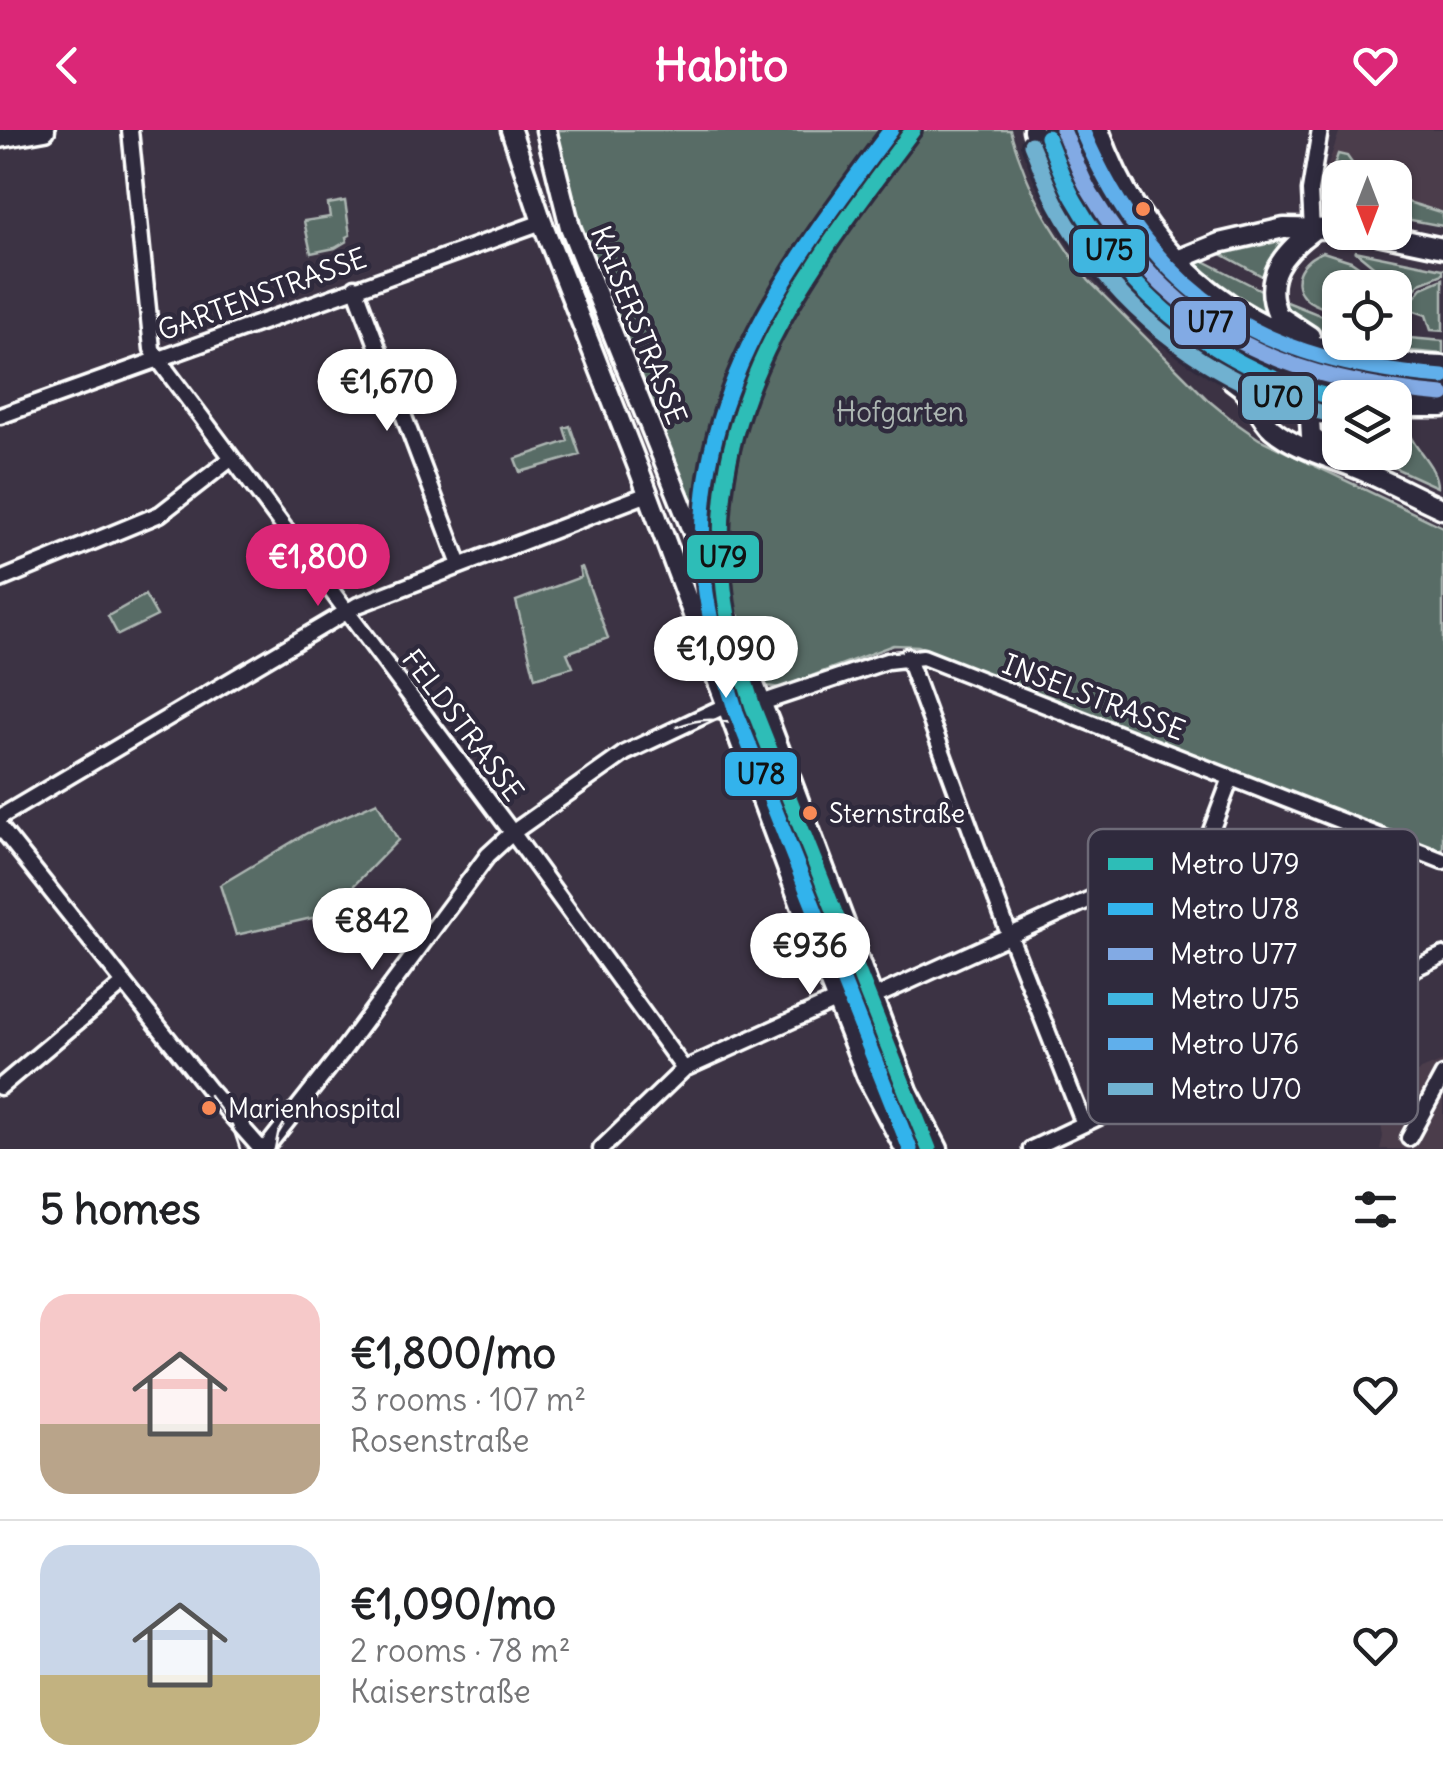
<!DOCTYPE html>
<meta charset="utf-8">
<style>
body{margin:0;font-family:Delius,sans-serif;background:#f2f2f2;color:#202124;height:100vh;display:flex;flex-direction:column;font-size:38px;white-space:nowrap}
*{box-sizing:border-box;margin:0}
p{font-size:32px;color:#757577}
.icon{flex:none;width:55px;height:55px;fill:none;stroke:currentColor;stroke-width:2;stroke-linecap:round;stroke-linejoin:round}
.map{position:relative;height:1019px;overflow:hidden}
.details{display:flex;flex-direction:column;background:#fff;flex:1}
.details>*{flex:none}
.needle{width:65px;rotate:180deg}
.fabs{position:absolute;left:1322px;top:30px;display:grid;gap:20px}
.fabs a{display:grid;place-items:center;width:90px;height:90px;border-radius:20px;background:#fff;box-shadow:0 2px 8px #0004;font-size:50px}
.price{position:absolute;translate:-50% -85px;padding:0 22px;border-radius:35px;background:#fff;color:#222;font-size:32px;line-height:65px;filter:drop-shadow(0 2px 5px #0008)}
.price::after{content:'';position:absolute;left:50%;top:60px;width:30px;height:22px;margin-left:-15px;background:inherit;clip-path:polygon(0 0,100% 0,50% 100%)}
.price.current{background:#db2777;color:#fff}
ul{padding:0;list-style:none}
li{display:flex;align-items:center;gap:30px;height:250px;padding:0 40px}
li+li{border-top:2px solid #e0e0e0}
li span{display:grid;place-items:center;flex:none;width:280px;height:200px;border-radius:30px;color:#555}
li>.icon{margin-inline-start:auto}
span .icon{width:120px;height:120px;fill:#fffc;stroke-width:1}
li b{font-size:42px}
h2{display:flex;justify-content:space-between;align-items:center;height:120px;padding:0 40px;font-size:42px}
header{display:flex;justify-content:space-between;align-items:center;height:130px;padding:0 40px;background:#db2777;color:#fff;font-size:45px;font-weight:700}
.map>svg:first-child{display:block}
</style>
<header><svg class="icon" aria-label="back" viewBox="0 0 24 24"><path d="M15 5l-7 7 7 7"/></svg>Habito<svg class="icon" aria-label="heart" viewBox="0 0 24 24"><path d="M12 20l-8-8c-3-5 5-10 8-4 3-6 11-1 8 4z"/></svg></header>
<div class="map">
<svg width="1443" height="1019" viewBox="0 0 1443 1019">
<rect width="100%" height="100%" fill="#3c3344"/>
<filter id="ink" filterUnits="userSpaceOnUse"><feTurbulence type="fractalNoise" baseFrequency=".01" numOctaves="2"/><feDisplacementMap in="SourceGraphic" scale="20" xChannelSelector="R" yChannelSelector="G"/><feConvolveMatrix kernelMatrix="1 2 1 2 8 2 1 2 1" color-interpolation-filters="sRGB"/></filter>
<g filter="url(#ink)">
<path fill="#4b3e4c" d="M1340,0H1443V95L1395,86V48H1340L1326,57L1327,38Z
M1443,931V1019H1380L1383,1007L1376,959Z"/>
<path fill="#596c66" stroke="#acb6b2" stroke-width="2.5" d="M558,0H1010C1029,64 1050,98 1089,151L1208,270L1236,293L1259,309L1443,397V723L918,516L893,515L780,558L767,556C739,510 719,445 698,395C646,271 579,132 558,0Z
M1040,0H1057C1119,171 1240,248 1415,269C1360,270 1291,267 1238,241C1168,207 1094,128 1061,57C1052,39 1047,19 1040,0Z
M1078,0H1091L1118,63L1231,185L1296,219L1365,238C1223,210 1133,133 1078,0Z
M1338,24L1347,26L1362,47L1340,48V79C1322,70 1325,56 1328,38L1333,39Z
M1395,68L1443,83V96L1395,87Z
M345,71L350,105L346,107L347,111L335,118L311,123L304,91L330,87L328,74Z
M1242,111L1236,121L1281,111L1264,147L1214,120Z
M1355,121L1443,139V144L1420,153L1405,171L1394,153Z
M1323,122L1351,131L1389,157L1340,158V183C1330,180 1318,177 1309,171C1286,154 1301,129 1323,122Z
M1200,129L1263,161L1269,186L1225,162L1191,132Z
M1443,149V201L1431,200L1426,185L1406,178L1422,158Z
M1282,170L1340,193V211C1316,204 1292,195 1282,170Z
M1409,208L1443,211V224L1410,221Z
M1395,290L1406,291C1408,317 1437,332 1437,357L1362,323L1395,322Z
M570,296L580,325L520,342L515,329L568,311L564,298Z
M582,437L608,508L567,523L573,537L535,548L516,471L581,447L579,438Z
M145,465L157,486L118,505L108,486Z
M377,672L398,710L325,785L236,805L220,755L307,703Z"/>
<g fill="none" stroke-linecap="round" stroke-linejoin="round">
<g stroke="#fff" stroke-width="21">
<path id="minor" d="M130,0L152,219L158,229L514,705L684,939
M1312,101L1310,61L1320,0
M355,157L460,435
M0,286L542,92
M0,450L160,384L232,328
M907,526L1009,804L1084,994
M739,603L744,583L761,573L887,531L923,527L1443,731
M1231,648L1205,717L1254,912
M0,687L358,475L648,364
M0,697L209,960L261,1019
M872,868L1205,717
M0,957L124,853
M1409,1008L1443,945
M265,1019L341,923L488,725L512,703L625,623L731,573L741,556L743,529
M601,1019L684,939L837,870
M1031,1019L1443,825"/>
</g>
<g stroke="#fff" stroke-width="25">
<path id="major" d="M511,0L542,92L640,342L831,856L867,947L905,1019
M546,0L570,97L769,592L908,961L938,1019
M1033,0C1059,113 1156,219 1265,257C1289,266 1315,267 1340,271
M1099,0C1154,156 1282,232 1443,236
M0,8L45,0
M1368,102L1443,118
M1177,130L1219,113L1284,98L1340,99
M1310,206L1278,185C1261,147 1284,122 1312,101
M1233,251C1255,265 1256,284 1272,299C1296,319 1330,327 1358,339C1387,351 1414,366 1443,379
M1395,277H1443
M1329,321L1311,306L1310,290L1317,280L1339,278"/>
</g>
<use href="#minor" stroke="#2f2a3d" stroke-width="14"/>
<use href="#major" stroke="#2f2a3d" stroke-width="18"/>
<path stroke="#fff" stroke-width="2.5" d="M677,597C720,579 754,595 771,637
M209,965L232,995L240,1019
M275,1019L278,1004L288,987"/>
<g stroke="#2f2a3d" stroke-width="22">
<path id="metro-1" d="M913,0C807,141 702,272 724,459C728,499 741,539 753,577L929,1019"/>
</g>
<g stroke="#2f2a3d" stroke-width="22">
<path id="metro-2" d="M891,0C786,140 681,277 706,463C712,504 724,543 736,582L910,1019"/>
</g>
<g stroke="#2f2a3d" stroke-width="22">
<path id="metro-3" d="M1063,0C1072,21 1079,44 1091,64C1174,203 1287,251 1443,265"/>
</g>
<g stroke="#2f2a3d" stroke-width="22">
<path id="metro-4" d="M1047,7C1056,28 1063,51 1075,71C1133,172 1226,243 1340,269"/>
</g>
<g stroke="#2f2a3d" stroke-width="22">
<path id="metro-5" d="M1082,0C1155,170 1262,232 1443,247"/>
</g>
<g stroke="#2f2a3d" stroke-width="22">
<path id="metro-6" d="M1031,14C1040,35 1047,57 1058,77C1118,186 1220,260 1340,287"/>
</g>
<use href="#metro-1" stroke="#2dbdb7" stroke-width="15"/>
<use href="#metro-2" stroke="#33b3ec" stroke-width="15"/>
<use href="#metro-3" stroke="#82aae4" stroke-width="15"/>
<use href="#metro-4" stroke="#40b6e0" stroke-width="15"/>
<use href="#metro-5" stroke="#60afeb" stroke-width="15"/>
<use href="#metro-6" stroke="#70b1d0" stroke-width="15"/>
</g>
</g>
<g fill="#f98a56" stroke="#2f2a3d" stroke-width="4">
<circle cx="1143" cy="79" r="9"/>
<circle cx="810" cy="683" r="9"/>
<circle cx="209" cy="978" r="9"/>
</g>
<g text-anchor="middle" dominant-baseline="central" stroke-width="9" stroke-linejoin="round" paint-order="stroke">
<g font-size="26" fill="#fff" stroke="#2f2a3d" text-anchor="start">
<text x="829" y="683">Sternstraße</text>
<text x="228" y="978">Marienhospital</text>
</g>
<g font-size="28" fill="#fff" stroke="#2f2a3d">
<text transform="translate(262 164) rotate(-20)">GARTENSTRASSE</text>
<text transform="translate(639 195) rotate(68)">KAISERSTRASSE</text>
<text transform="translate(1094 567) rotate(21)">INSELSTRASSE</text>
<text transform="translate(463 595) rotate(53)">FELDSTRASSE</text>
</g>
<g font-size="28" fill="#acb6b2" stroke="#2f2a3d">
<text x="900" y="282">Hofgarten</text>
</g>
</g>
<rect x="1088" y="699" width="330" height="295" rx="15" fill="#2f2a3d" stroke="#6d6a77" stroke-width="2.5"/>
<rect x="1108" y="728" width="45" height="12" fill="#2dbdb7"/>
<rect x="1108" y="773" width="45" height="12" fill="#33b3ec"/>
<rect x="1108" y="818" width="45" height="12" fill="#82aae4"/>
<rect x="1108" y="863" width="45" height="12" fill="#40b6e0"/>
<rect x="1108" y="908" width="45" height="12" fill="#60afeb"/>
<rect x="1108" y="953" width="45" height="12" fill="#70b1d0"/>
<g font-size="28" fill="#fff">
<text x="1170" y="744">Metro U79</text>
<text x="1170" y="789">Metro U78</text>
<text x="1170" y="834">Metro U77</text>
<text x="1170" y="879">Metro U75</text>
<text x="1170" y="924">Metro U76</text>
<text x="1170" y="969">Metro U70</text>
</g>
<g stroke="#2f2a3d" stroke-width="4">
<rect x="1071" y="97" width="76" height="48" rx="10" fill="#40b6e0"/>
<rect x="1172" y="169" width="76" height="48" rx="10" fill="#82aae4"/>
<rect x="1240" y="244" width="76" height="48" rx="10" fill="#70b1d0"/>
<rect x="685" y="403" width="76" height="48" rx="10" fill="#2dbdb7"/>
<rect x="723" y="620" width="76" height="48" rx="10" fill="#33b3ec"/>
</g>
<g font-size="28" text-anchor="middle" font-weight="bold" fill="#111">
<text x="1109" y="130">U75</text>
<text x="1210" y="202">U77</text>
<text x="1278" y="277">U70</text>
<text x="723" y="437">U79</text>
<text x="761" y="654">U78</text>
</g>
</svg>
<div class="fabs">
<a><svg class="needle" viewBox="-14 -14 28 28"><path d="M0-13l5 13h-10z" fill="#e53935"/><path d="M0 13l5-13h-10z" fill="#757577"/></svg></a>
<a><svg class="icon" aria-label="locate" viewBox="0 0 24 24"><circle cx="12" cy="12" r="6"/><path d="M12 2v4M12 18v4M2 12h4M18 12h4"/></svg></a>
<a><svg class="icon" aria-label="layers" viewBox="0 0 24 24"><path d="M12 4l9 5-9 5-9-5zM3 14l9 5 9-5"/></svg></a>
</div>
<b class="price" style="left:387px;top:304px">€1,670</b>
<b class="price current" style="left:318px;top:479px">€1,800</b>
<b class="price" style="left:726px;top:571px">€1,090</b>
<b class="price" style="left:372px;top:843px">€842</b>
<b class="price" style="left:810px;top:868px">€936</b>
</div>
<section class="details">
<h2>5 homes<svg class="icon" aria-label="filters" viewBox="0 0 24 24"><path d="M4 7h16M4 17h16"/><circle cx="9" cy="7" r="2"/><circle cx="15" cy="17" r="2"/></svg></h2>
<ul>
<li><span style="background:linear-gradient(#f6c9c9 65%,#b9a48a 0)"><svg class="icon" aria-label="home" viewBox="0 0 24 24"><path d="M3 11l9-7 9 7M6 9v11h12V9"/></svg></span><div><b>€1,800/mo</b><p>3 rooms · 107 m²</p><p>Rosenstraße</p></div><svg class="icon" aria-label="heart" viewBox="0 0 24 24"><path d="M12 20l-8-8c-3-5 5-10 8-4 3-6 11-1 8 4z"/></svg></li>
<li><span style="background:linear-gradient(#c9d6e8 65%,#c2b280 0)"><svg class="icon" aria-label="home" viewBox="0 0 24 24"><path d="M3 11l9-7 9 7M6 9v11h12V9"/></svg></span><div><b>€1,090/mo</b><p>2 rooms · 78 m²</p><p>Kaiserstraße</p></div><svg class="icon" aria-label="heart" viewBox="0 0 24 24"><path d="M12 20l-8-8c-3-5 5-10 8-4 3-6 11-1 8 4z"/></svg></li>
</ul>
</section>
